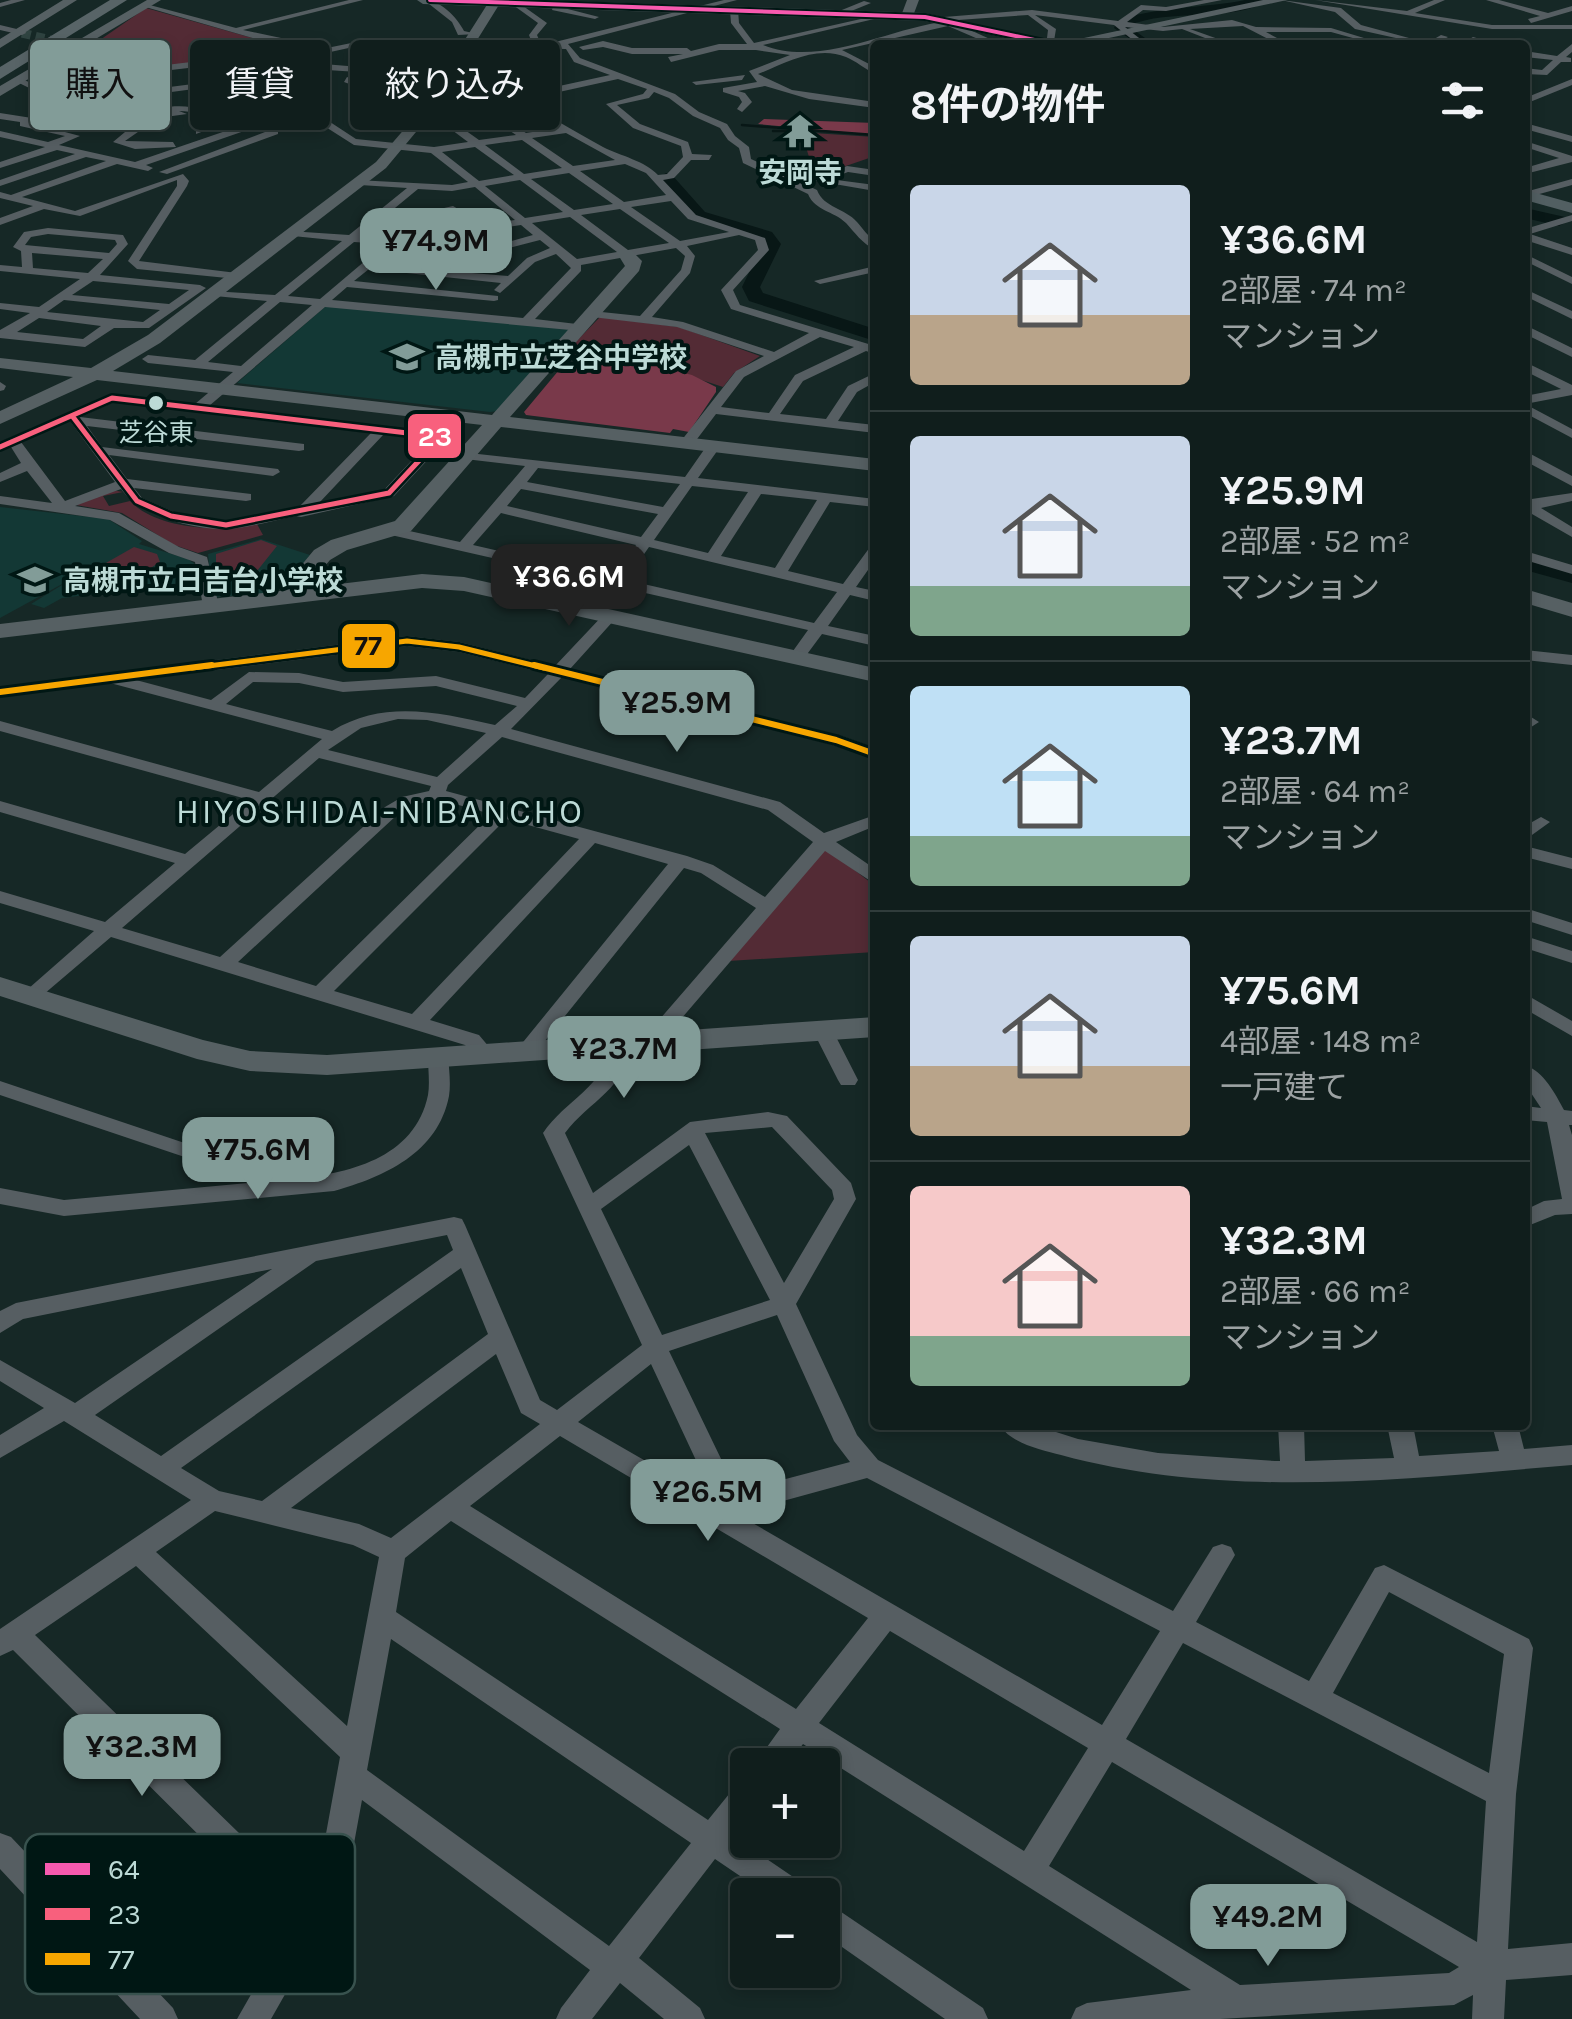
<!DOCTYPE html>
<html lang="ja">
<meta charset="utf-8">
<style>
body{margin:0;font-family:Karla,"Noto Sans JP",sans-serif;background:#1e2b29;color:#f1f3f6;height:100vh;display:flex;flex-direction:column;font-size:38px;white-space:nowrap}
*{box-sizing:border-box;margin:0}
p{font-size:32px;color:#9ca2a3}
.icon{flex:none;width:55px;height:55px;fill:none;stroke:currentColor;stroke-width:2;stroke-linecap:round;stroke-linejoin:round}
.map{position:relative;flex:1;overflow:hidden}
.sheet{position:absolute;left:870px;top:40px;width:660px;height:1390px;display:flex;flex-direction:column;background:#101e1c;border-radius:10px;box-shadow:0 5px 15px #0003,0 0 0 2px #303c3b}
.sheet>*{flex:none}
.banner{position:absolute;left:30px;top:40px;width:690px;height:90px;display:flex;gap:20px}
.tools{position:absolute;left:730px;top:1748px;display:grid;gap:20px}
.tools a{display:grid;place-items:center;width:110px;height:110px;border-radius:10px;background:#101e1c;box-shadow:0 5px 15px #0003,0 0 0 2px #303c3b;font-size:50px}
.price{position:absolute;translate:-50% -85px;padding:0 22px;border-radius:20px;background:#829c98;color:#111;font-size:32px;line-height:65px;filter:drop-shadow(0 2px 5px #0008)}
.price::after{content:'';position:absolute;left:50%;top:60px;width:30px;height:22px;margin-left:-15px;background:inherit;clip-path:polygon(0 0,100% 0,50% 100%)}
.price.selected{background:#222;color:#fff}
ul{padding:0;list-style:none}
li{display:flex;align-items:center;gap:30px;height:250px;padding:0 40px}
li+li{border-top:2px solid #303c3b}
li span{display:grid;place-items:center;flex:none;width:280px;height:200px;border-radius:10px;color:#555}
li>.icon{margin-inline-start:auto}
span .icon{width:120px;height:120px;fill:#fffc;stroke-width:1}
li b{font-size:42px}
h2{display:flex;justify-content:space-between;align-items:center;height:120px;padding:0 40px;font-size:42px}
.chip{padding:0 35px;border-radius:10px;background:#101e1c;box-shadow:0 5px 15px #0003,0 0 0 2px #303c3b;font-size:35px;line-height:90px}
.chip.selected{background:#829c98;color:#111}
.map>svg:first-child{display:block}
</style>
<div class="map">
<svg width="1572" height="2019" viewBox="0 0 1572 2019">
<rect width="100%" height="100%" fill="#162826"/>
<path fill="#133835" d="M332,306L567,328L569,331L498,411L490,412L237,383L325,307Z
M0,507L108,519L142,541L139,544L188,559L196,565L197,581L62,598L44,608L31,604L75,577L0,618Z
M261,539L310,555L286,585L261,594L212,597L208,554Z"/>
<path fill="#532b35" d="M146,8L277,45L321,50L260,62L250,57L161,67L135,51L149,47L146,45L97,42Z
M797,132L875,137V156L840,168L821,164L825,160L809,157L805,144L814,138Z
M600,317L679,327L760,356L734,373L723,387L653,364H599L562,356Z
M112,490L123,492L103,496L109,506L130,501C158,530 220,532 257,524L263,535L198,553L174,545L122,513L76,505Z
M261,540L277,546L257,571L246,572V578L216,581V554Z
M134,547L157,554L160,562L146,571L76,580Z
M822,851H830L875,886V952L728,961Z"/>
<path fill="#79394a" d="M764,119L875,123V135L758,124Z
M579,362L652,365L692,375L716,387V392L689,432L673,429L670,433L526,415L524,412L564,364Z"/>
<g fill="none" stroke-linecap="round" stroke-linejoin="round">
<path stroke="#081716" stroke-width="2.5" d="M742,125L875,135
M773,131H792"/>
<path fill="#081716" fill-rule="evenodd" d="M1245,0H1270C1229,24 1171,7 1128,26L1155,45H1139L1114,28L1117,21C1151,7 1206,8 1245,0Z
M527,38L551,44L544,48L481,51L474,47Z
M666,173L672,175L705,212L772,232L781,244L760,287L763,293L875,329V341L749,301L742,287L763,244L760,240L693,220L658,178Z
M1525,208L1565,217L1568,221L1559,226L1525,218Z
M1525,555L1572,568V583L1525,570Z"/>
<path stroke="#2f4340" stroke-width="9" stroke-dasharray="9 5" stroke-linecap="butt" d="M22,33L72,45"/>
<path fill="#565e62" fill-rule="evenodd" d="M11,0H25L0,7V3Z
M349,0H363L243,30L314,45L311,50L266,42L142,6L146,4L236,28Z
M424,0C440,0 457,17 464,31L477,34L458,35L452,22Z
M724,0H737L568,44L580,58L675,94L699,112L727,124L735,136L749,147L751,159L817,190C824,208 845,208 857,222C863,229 867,235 875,241V250C862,243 855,233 846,223C834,211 815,211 808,194L743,163L739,148L728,140L720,128L693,116L669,98L654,92L649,98L617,105L640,124L688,142L692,154L712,155L709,160H691L674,178L663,180L696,215L765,238L769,250L733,290L740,305L875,346V354L866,351L803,381L780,414L826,419L848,386L875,373V382L857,392L838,421L875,425V433L716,414L691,447H681V441L736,371L764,356L677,327L592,317L586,314L592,311L640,316L681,270L685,256L676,248L581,265V271L535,319L585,325L587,327L581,331L325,307L209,406L446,434V440L394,496L301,517L296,516C274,520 249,528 227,529C193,530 141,516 121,489L75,506L119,513L179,547L207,557L219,606L216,609H206L203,606L195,562L169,553L110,520L0,504V496L52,503L27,471L0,482V473L21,463L11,447L0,451V442L112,394L195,404L233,372L148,363L142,359L148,355L195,360L267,301L215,296L211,295V291L275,295L342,241L293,236L288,233L289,231L349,235L407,188L360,185L356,180L452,185L468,182L431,153L354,145L321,124L295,119L254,81L149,95L146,90L240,78L311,63L446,74L450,71C506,89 552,119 603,147C621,156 645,161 658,175L667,174L683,157L681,146L633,128L606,104L643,94L647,89L618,79L550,94L510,83L502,73L455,56L459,53L508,69L516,79L550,88L610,75L574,62L566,49L517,48L528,54V61L549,68L546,73L521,64V57L506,49L404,50L376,42L262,67L248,61L137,74L142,80L138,83L106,58L69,47V43L104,51L133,69L249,55L263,61L376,38L404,44L532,43L529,35L538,23L513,5L516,1L547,23L537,35L540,42L559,41ZM311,69L453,78L504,97L558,128L526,133L486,106V102L497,101L494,96L432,98L429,103L477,102L479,109L516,135L479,140L441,113L424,111L421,116L436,118L468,142L434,147L356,139L327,120L301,115L288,103L329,96L301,71ZM293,72L318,94L283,98L262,79ZM566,133L615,160L573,166L532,138ZM522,140L562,168L524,174L485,145ZM475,147L514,175L479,181L442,152ZM625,164L646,173L666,195L624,202L580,171ZM569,173L613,204L574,210L531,179ZM520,180L563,212L525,218L485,186ZM475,187L515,220C464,228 451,234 412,267L375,263L430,217L458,209L453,206L422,213L392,239L361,236L418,189L452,191ZM671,201L688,219L729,232L680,241L631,207ZM620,209L669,243L628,250L581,215ZM570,217L617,252L577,259L532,223ZM521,225L533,235L486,248L460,272L424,268C463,235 471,233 521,225ZM739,235L755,240L758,250L721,290L731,309L809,333L774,352L683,322L652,317L690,273L695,256L687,246ZM540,240L550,248L527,258L508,276L472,273L494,252ZM354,242L385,244L320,299L288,296ZM556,254L571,268L523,318L332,300L347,287L494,301L498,300V296L354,281L369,269L501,283L494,290L500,293L535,262ZM280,302L312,305L241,366L208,362ZM820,337L854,347L795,375L769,413L721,407L744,377ZM114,402L371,433L300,506L226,521L174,512L142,498L134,488L246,501L251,500V494L127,479L109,455L273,476L280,472L278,469L102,447L87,426L299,451L304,450V444L80,417ZM70,421L115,482L65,501L21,442ZM384,434L431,440L384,490L319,503Z
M1204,0H1222L1166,11L1143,10L1127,22L1163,27L1232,20L1256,27L1331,28L1364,38L1360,40L1331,32H1266L1290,45H1280L1243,26L1190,29L1235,45H1223L1182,29L1163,31L1125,27L1148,45H1139L1114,25L1035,15L1056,29L1054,41L1045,44L1041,42L1047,38L1048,30L1028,15L958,20L957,24L1003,45H992L948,26L842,50L875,67V74C865,69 856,61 846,57C816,45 786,63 758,74L792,90L875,102V108L809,99L765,86L738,91L745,93L752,102L742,112L737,109L742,102L739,97L723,92V88L757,82L749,71L790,55L756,50H719L671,62L668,57L683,54H632L603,47L583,50L579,47L603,41L632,48H687L691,51L719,44H747L731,23L730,10L734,8L738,10L739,23L754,43L883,14L887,16L763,45C820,68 890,28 947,21L940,19L944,17L1032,10L1118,21L1141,5L1166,7Z
M1281,0L1341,8L1361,25L1409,38L1405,40L1355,29L1335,12Z
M1315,0L1407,11L1434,0H1445L1415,13L1492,25H1572V29H1492Z
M1486,0H1499L1548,13L1572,6V11L1531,23L1528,19L1540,16Z
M864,1L871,3L839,16L832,14Z
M554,3H560V7L599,17L595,19L552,10Z
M0,25L25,31L26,33L22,35L0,30Z
M1441,35L1448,37L1434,45H1424Z
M1473,37L1480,39L1470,45H1460Z
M938,38L942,40L935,45L923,44Z
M1572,44V52L1566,57L1571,58V62H1561L1547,75L1525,74V68L1542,70L1553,60L1525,57V51L1557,56Z
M120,75L123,80L112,82L143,118L160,112V108C184,104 206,106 225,123L196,134V130L213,122C203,115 193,111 179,111L187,114L158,118L125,141L173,142L176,147L135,149L113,142L137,122L104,83L52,92L88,110L103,113L100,118L82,114L15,81L19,78L44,88Z
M745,75L742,80L696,85L692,82Z
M347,77L367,84L395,88L366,90L344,82Z
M1572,79V85L1525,104V98Z
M0,113L32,118L31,123L80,136L59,145L135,162L249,123L278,130V134L167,174L159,172L265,132L250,129L146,165L153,168L148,171L117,164L22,197L75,211L183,174L189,181L187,186L139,261L237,273L243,276L237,279L137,269L128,261L177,186V180L80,216L44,209L0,225V218L33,206L0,198V192L11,195L106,161L86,157L0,186V180L75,154L57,150L0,168V162L45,147L0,137V131L48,142L65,136L20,126V122L0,119Z
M1525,123L1572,136V142L1525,129Z
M1525,141L1572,156V162L1525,174V168L1559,158L1525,147Z
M847,166L875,170V176L848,172L829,179L875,185V191L811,180Z
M1572,179V185L1525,198V192Z
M1572,215V221L1530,234L1572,248V255L1525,240V229Z
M48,228L123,235L128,244L100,275L200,285L206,288L149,328H114L85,347L0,338V330L30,313L0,309V303L39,307L80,279L0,271V265L22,267L21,251L13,247L24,232ZM48,234L115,240L117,244L109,253L25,245L31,237ZM32,253L103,259L88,273L33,268ZM93,281L189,290L169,304L72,295ZM64,300L160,310L143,322L47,312ZM39,318L101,326L83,339L17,332Z
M1525,254L1572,277V284L1525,261Z
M875,266V272L820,284L814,281Z
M1525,289L1572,311V319L1525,296Z
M1525,325L1572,348V357L1525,334Z
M1525,362L1572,385V395L1525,404V396L1561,389L1525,371Z
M0,382L6,386L4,390L0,391Z
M1525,404L1572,429V438L1525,413Z
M708,444L720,447L698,478L875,499V507L830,502L788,571L843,584L870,547L875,546V560L856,587L875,591V601L850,595L828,626L875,636V646L822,634L802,661L796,663L788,658L808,630L391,535L384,531L391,527L460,542L525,466L465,459L460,458V452L685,477ZM538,468L680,484L663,507L527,482ZM692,486L748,492L708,553L654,540ZM521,489L658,514L641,537L507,506ZM761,494L817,500L775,568L721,556ZM501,513L636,545L613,577L473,545ZM649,547L837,592L814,623L626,580Z
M1525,451L1572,476V486L1525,461Z
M1572,493V501L1541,508L1572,527V537L1525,510V500Z
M1525,551L1572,565V574L1525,560Z
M611,610L619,615L616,618L570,669L842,736L875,748V759L830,744L562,677L511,729L780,802L824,833L875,815V826L836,842L875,869V884L825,851L657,1047L650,1049L640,1042L756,908L701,873L684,868L532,1057L525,1059L515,1052L668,864L595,843L430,1020L479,1035L495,1054L485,1061L478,1059L465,1045L111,937L37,1000H23L20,996L94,931L0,903V891L105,922L175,863L0,812V801L185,854L250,800L0,731V721L259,792L322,739L110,683L0,697V687L407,636L459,642L555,666L606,612ZM407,646L459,652L548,674L525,698L436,676L343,682L299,673L249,672L211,700L136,680ZM253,682L299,683L343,692L436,686L517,706L495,725C439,713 385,699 332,731L226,704ZM398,719L427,720L486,733L437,777L328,750L361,728ZM502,737L768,810L813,842L765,897L713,865L687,856L446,791L448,785ZM319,758L431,786L429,791L402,797L385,807L220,957L122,928ZM437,799L491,814L316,986L238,962L397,815L414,805ZM506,819L579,839L412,1014L334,991Z
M1525,650L1572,655V665L1525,660Z
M1531,717L1539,722L1525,731V719Z
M1541,817L1550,822L1525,840V826Z
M1525,846L1572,858V869L1525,857Z
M1525,908L1572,923V935L1525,920Z
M1525,936L1572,951V963L1525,948Z
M1525,994L1572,1021V1036L1525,1009Z
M823,1025L833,1031L858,1080L855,1085H841L838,1080L813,1031Z
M621,1037L631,1044C627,1088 589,1101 565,1133L593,1193L690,1122L768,1112L787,1116L851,1183L856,1199L796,1304L857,1435L878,1460L1173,1611L1213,1547L1222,1544L1231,1547L1235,1555L1196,1622L1309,1681L1375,1568L1384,1565L1529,1639L1533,1648L1516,1794L1508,1949L1572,1943V1975L1506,1980L1504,2019H1472L1473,1995L1454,2005L1220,2019H1071L1076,2008L1087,2003L1191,1990L803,1744L787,1765H754L780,1729L451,1521L405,1558L396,1612L708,1820L738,1783L748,1780V1817L733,1836L805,1885L809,1895H768L715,1859L639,1958L700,2008L705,2019H664L620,1983L592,2019H556L561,2008L590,1970L362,1800L346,1887L271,2019H237L290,1926L13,1650L0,1656V1629L191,1500L64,1421L0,1458V1435L44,1408L0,1381V1360L75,1403L272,1269L23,1319L0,1333V1311L16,1303L454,1217L462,1219L465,1225L540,1400L557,1410L642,1345L543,1133C565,1100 606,1086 611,1044ZM772,1127L832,1190L834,1199L784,1283L705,1133ZM689,1145L770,1300L662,1335L601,1209ZM447,1235L453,1250L161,1456L95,1415L316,1261ZM461,1268L488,1334L262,1501L219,1491L181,1468ZM777,1315L834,1441L850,1462L737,1492L669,1351ZM496,1354L521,1413L540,1424L391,1538L359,1524L291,1508ZM651,1364L715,1501L578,1422ZM560,1436L868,1618L796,1709L470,1506ZM867,1478L1160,1631L1102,1725L744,1518L743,1512ZM215,1511L353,1545L379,1557L347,1726L156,1552ZM136,1566L340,1757L317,1883L307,1899L35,1635ZM1389,1592L1504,1654L1489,1773L1333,1693ZM890,1631L1088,1748L1024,1851L819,1723ZM391,1639L691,1843L609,1946L367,1770ZM1183,1643L1486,1801L1477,1942L1126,1739ZM1112,1762L1459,1967L1449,1973L1240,1985L1049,1866Z
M438,1049L448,1056C449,1069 451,1083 449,1096C438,1153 384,1177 334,1191L64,1216L0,1204V1188L64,1200L259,1182L0,1095V1081L292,1179C347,1174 415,1159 428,1095C430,1083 428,1069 428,1056Z
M1525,1065C1544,1072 1555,1093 1564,1110L1572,1111V1125H1569L1572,1135V1214L1555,1215L1525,1227V1210L1544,1201L1562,1199L1547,1122L1525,1120V1106L1541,1108L1525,1084Z
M1000,1425H1034L1078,1439L1158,1453L1275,1461H1280L1278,1425H1304L1305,1461L1394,1458L1387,1425H1413L1419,1456L1499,1451L1492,1425H1518L1524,1449L1572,1445V1465C1404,1479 1226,1500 1061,1455C1041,1450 1010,1443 1000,1425Z
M0,1833L11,1837L173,2008L178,2019H140L0,1869Z
M822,1899L983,2008L988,2019H945L822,1933Z"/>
<path fill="#566063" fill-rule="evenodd" d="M63,0H77L0,48V39Z
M147,0H161L0,96V86Z
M490,0H502L431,114L386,168L160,343L113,371L492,415L625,266L617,253L619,250H631L642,261L639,271L510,417L875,459V471L501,427L411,531L347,550L330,560L306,588L422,574L464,577L875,668V682L464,591L422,588L0,638V624L280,591L314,550L331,540L395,521L482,425L97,380L0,424V411L73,377L0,368V358L91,368L148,335L376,162L419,112Z
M907,0H919L913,16L907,20L901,16Z
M1263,0H1287L1076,45H1051Z
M1525,589L1572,603V617L1525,603Z
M0,977L203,1040L250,1051L327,1055L875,1017V1037L327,1075L250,1071L197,1059L0,996Z"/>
<path fill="#525f62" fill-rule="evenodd" d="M417,0H536L925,13L1065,45H1039L925,21L423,4Z
M1525,190L1572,203V213L1525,200Z"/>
<path fill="#586467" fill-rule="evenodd" d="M110,0H127L0,79V67Z"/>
<g stroke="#001714" stroke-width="8">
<path id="bus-1" d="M430,0L925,17L1058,45"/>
</g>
<g stroke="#001714" stroke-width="10">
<path id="bus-2" d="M0,447L112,398L441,437L389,493L226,525L171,516L137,501L73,417"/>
</g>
<g stroke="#001714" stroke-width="10">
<path id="bus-3-far1" d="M192,668L407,641L459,647L544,668"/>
</g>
<g stroke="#001714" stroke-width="12">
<path id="bus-3" d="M534,665L836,740L875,754
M0,692L212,665"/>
</g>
<use href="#bus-1" stroke="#f75aaf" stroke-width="4"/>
<use href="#bus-2" stroke="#f8607d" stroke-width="5"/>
<use href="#bus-3-far1" stroke="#f7a600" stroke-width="5"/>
<use href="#bus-3" stroke="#f7a600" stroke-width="6"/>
</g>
<defs>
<g id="temple-bare" transform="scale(2.7)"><path d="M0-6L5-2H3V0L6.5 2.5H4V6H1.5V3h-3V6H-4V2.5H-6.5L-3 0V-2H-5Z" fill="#829c98" stroke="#001714" stroke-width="2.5" paint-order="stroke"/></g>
<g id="school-bare" transform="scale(2.7)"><path d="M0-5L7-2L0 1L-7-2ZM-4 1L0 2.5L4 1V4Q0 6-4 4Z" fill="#829c98" stroke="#001714" stroke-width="2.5" paint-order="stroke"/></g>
</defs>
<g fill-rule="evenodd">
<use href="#temple-bare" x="800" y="131"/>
<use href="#school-bare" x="407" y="357"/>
<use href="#school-bare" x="35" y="580"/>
</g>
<circle fill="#bcdad6" stroke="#001714" stroke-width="4" cx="156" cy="403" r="9"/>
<g text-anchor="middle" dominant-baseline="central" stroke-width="8" stroke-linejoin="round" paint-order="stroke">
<g font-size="25" fill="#bcdad6" stroke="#001714">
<text x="156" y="432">芝谷東</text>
</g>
<g font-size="28" font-weight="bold" fill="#bcdad6" stroke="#001714" text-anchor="start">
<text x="800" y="172" text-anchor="middle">安岡寺</text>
<text x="435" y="357">高槻市立芝谷中学校</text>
<text x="63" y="580">高槻市立日吉台小学校</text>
</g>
<g font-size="35" letter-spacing="2.5" fill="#bcdad6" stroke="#001714">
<text x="380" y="811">HIYOSHIDAI-NIBANCHO</text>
</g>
</g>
<rect x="25" y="1834" width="330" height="160" rx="15" fill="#001714" stroke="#38524e" stroke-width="2.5"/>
<rect x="45" y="1863" width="45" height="12" fill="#f75aaf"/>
<rect x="45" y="1908" width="45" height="12" fill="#f8607d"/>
<rect x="45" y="1953" width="45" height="12" fill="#f7a600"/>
<g font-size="28" fill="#bcdad6">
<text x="108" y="1879">64</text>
<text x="108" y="1924">23</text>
<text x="108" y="1969">77</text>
</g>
<g stroke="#001714" stroke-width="4">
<rect x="406" y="412" width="57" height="48" rx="10" fill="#f8607d"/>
<rect x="340" y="622" width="57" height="48" rx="10" fill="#f7a600"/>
</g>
<g font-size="28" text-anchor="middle" font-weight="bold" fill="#fff">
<text x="435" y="446">23</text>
</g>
<g font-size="28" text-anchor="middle" font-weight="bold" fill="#111">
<text x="368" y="655">77</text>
</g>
</svg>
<div class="tools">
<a>+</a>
<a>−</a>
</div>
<b class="price" style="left:436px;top:293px">¥74.9M</b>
<b class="price selected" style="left:569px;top:629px">¥36.6M</b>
<b class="price" style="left:677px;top:755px">¥25.9M</b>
<b class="price" style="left:624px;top:1101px">¥23.7M</b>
<b class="price" style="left:258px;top:1202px">¥75.6M</b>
<b class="price" style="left:708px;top:1544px">¥26.5M</b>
<b class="price" style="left:142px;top:1799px">¥32.3M</b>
<b class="price" style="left:1268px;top:1969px">¥49.2M</b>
<div class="banner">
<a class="chip selected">購入</a>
<a class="chip">賃貸</a>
<a class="chip">絞り込み</a>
</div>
<section class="sheet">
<h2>8件の物件<svg class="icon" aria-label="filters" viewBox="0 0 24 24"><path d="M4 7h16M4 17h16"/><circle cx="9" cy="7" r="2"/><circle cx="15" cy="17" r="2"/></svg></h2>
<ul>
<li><span style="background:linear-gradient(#c9d6e8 65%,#b9a48a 0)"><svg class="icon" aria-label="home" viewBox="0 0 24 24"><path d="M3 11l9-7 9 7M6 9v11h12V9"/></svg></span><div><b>¥36.6M</b><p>2部屋 · 74 m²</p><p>マンション</p></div></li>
<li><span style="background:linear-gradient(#c9d6e8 75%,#7fa58c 0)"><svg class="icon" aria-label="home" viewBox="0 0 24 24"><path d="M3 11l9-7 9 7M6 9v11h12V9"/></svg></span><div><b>¥25.9M</b><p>2部屋 · 52 m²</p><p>マンション</p></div></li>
<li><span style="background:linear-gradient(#bfe0f5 75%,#7fa58c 0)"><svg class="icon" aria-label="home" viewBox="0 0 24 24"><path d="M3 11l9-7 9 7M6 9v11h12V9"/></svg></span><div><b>¥23.7M</b><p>2部屋 · 64 m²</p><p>マンション</p></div></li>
<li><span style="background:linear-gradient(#c9d6e8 65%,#b9a48a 0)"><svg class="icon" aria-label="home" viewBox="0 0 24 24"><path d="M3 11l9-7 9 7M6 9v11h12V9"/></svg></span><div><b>¥75.6M</b><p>4部屋 · 148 m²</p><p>一戸建て</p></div></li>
<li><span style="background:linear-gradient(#f6c9c9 75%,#7fa58c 0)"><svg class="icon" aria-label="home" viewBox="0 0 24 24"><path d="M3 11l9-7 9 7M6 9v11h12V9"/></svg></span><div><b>¥32.3M</b><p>2部屋 · 66 m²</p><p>マンション</p></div></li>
</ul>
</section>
</div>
